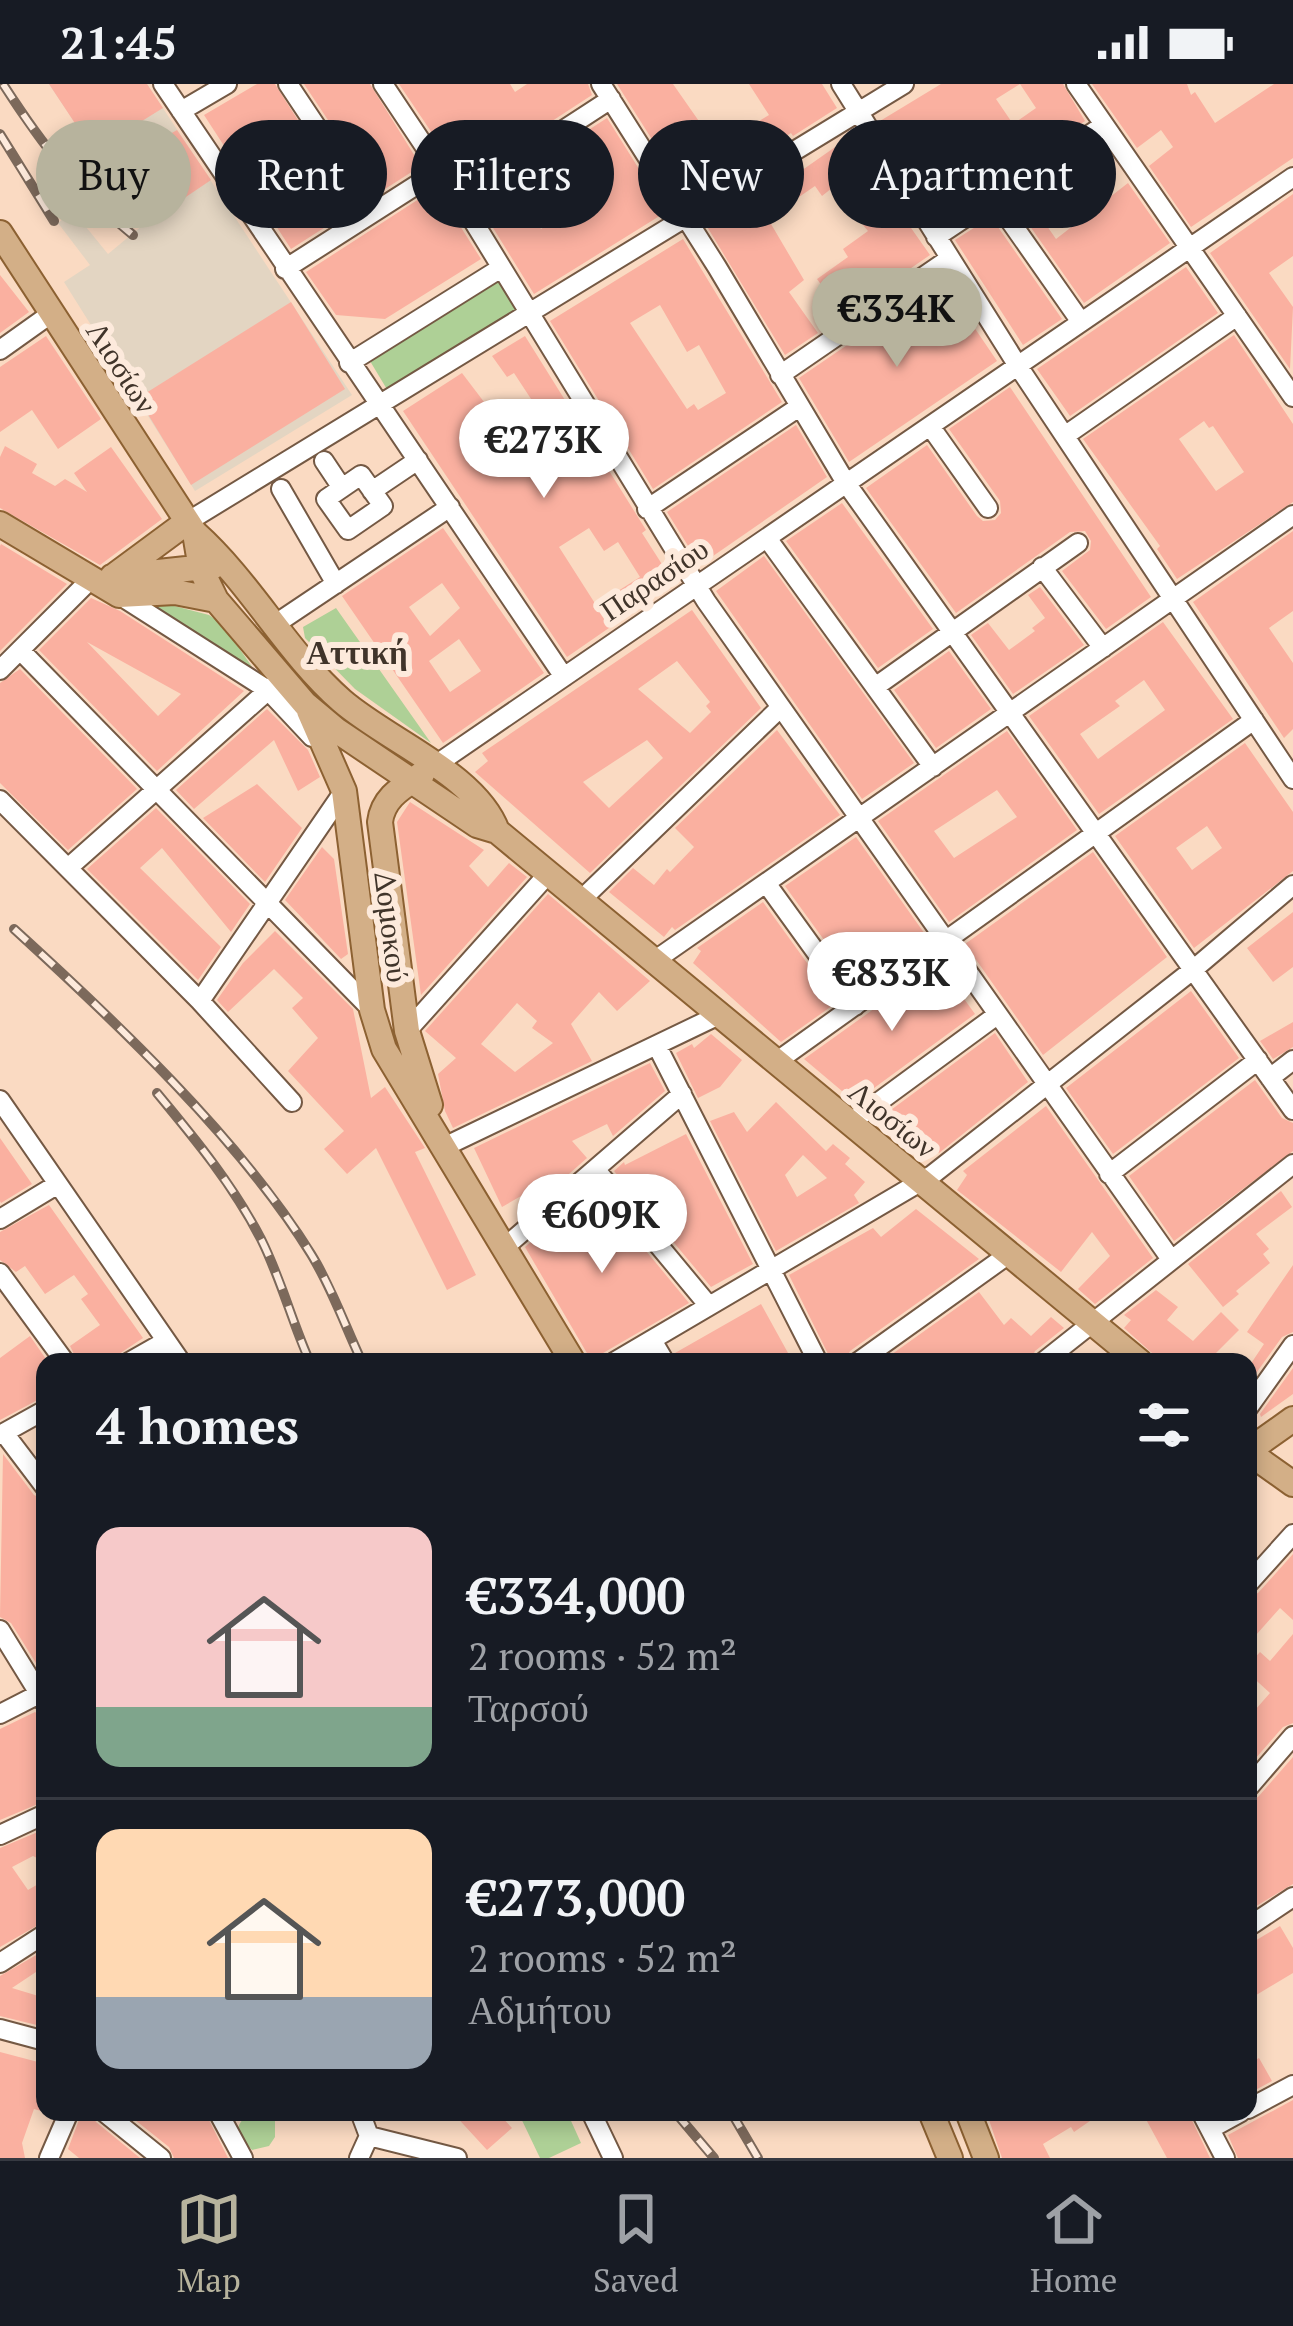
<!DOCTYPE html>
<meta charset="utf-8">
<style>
body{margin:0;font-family:"PT Serif",serif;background:#242831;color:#f1f3f6;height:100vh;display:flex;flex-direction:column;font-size:45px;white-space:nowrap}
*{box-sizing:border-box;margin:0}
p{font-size:39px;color:#9ea1a6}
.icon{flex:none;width:66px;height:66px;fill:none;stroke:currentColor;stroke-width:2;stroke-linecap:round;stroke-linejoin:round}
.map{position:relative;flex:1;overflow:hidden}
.sheet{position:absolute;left:36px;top:1269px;width:1221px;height:768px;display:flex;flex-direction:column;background:#171b24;border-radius:24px;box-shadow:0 6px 18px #0003}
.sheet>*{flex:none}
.guide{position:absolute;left:36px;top:36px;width:1221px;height:108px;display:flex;gap:24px}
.price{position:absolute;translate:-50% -102px;padding:0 27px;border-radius:42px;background:#fff;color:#222;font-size:39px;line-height:78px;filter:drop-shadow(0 3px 6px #0008)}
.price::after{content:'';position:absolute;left:50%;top:72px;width:36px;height:27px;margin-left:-18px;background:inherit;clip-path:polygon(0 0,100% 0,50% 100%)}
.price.selected{background:#b7b39d;color:#111}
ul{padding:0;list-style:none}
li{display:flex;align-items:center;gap:36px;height:300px;padding:0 60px}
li+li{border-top:3px solid #363941}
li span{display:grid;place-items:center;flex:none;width:336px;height:240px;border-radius:24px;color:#555}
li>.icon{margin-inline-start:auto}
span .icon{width:144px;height:144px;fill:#fffc;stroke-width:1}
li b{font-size:51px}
h2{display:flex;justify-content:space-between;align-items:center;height:144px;padding:0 60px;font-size:51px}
.chip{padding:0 42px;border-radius:54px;background:#171b24;box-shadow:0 6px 18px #0003;font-size:42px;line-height:108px}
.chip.selected{background:#b7b39d;color:#111}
.status{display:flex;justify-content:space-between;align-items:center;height:84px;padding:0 60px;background:#171b24;direction:ltr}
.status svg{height:33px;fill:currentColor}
.tab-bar{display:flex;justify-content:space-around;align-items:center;height:168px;border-top:3px solid #363941;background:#171b24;font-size:33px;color:#9ea1a6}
.tab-bar a{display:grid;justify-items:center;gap:6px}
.tab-bar .selected{color:#b7b39d}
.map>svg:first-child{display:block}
</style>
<div class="status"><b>21:45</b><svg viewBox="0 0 49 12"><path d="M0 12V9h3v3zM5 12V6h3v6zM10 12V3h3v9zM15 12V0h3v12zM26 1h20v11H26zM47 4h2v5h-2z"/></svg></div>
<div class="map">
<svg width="1293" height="2074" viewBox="0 0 1293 2074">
<rect width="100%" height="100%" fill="#fadac2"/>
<path fill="#e3d5c2" d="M49,0H147L352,311L195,407L64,198L90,181L58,139L73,127L108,170L143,141Z"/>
<path fill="#aed096" d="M500,196L519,225L388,307L370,277Z
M134,518L163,519L209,531L223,541L257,590Z
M336,524L431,659L355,605L305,554L303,543Z
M258,2028H282L275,2034V2053L269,2062L252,2066L237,2049C239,2035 246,2032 258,2028Z
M518,2028H567L581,2059L549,2074H540Z"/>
<path fill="#fab0a0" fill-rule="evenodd" d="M49,0H147L163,24L121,50L133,71L177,46L211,96L143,142Z
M257,0H275L327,82L338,88L349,82L350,69L304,0H370L421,82L291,165L204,31Z
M399,0H510L515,8L527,0H588L592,11L463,95Z
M617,0H673L717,63L769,31L749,0H822L837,24L793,52L791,49L689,114Z
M941,0H1020L996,15L1013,40L1036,24L1020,0H1063L1085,37L941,134L880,37ZM967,45L987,75L963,90L943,60Z
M1092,0H1187L1191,11L1195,8L1215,39L1274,0H1293V74L1191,143L1149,82L1173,63L1161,46L1137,64Z
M607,34L666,128L534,210L477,118ZM557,101L571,124L541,145L526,121Z
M848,54L930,171L843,231L817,195L848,173L843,165L868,147L832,104L822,112L815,102L783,124L787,130L771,140L804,196L789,208L818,249L785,271L706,141L768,103L771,108Z
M1101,59L1115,79L1040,132L1056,155L1128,99L1170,159L1084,219L1013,118Z
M436,104L481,175L385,235L336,231L306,188Z
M1293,110V172L1269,189L1293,223L1290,285L1210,169Z
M991,133L1062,235L1023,261L955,156Z
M683,155L782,318L653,405L550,237ZM660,221L687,268L699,261L726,309L698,326L694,320L687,325L630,239Z
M1186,183L1218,229L1070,332L1037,285Z
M0,191L29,228L0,249Z
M942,196L997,277L849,378L799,294Z
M291,218L345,305L191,401L138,314Z
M1234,251L1293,340V418L1177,495L1157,465L1160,462L1083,355ZM1204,337L1209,344L1213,342L1244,388L1216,407L1179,355Z
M46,252L101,335L58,365L32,326L0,348V283Z
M525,252L646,446L642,449L674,499L567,573L403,327L462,289L500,339L533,318L514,289L507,293L492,272ZM589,444L604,467L618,458L640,493L596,521L559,463Z
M1010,303L1151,513L1106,545L1062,487L1090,466L1091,457L1085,447L1070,448L956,529L866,404L927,361L977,432L983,437L995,436L1001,429L1000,417L949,345Z
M796,341L827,393L700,481L667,428Z
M5,362L37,380L32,389L55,402L65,395L87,408L74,389L111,363L162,435L100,481L0,424V373Z
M842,419L933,545L878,584L786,457Z
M443,444L544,589L443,659L342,512ZM442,499L460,524L430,552L409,523ZM459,555L481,587L450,608L429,577Z
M1293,447V527L1269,544L1293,579V645L1284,654L1193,518Z
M1,460L67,500L0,567V462Z
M764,472L914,679L862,715L716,507Z
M1040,503L1084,561L1013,610L971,551L988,539L1009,566L1035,547L1032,544L1045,534L1028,511Z
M91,514L120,527L244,607L157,687L39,566ZM87,558L181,610L158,632Z
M692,526L761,624L590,789L475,688L488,677L482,669ZM677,577L710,618L706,622L711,628L690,649L638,605ZM647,656L663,674L609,724L583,698Z
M1163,538L1233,635L1099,730L1029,632ZM1144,596L1165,626L1098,675L1080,650L1120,622L1115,617Z
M949,567L991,625L936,664L894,606Z
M20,585L137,705L68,766L0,699V599Z
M267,625L308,666L320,693L298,707L274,656L194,725L176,706Z
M777,646L840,731L675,846L672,843L664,853L609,808L633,784L654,801L667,785L670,788L694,763L675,744Z
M1007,647L1077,746L949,838L878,737ZM997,706L1017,733L954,774L934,747Z
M1245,659L1293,728V787L1194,864L1115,752ZM1207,742L1222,764L1192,786L1176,764Z
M257,700L302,744L265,798L203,734Z
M410,718L484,766L469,782L488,803L509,779L527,793L421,911L397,738Z
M156,724L250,820L231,848L162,764L140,784L221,863L198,896L87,785Z
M856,753L927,853L858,903L785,802Z
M322,763L334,775L348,870L341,875L285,816Z
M1093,768L1167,873L1043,971L965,860Z
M548,810L650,897L617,927L599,908L571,940L592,977L453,1044L445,1027L438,990L456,974L425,947ZM517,919L537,937L532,944L553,959L515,988L481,960Z
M763,818L836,919L781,958L693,879L701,867L697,864Z
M1293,828V883L1273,898L1247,864Z
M275,847L353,925L371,1014L385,1003L425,1064L415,1068L476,1191L447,1206L376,1064L347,1090L324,1065L344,1047L288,987L318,954L292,924L303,914L274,885L228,928L217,916L243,879Z
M938,879L975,930L855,1018L804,975Z
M1191,907L1239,974L1113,1070L1066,1004Z
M1293,938V963L1273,975L1260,957Z
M995,949L1028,998L939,1069L930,1063L921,1073L876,1037Z
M711,950L742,976L720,1003L698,1014L676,969L692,960L694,964Z
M650,979L665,1007L613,1052L607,1040L572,1057L587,1074L543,1113L535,1104L502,1123L474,1064Z
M1255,996L1282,1034L1293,1039V1067L1174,1157L1129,1092Z
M776,1018L826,1067L833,1060L850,1074L845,1080L865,1098L854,1111L859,1119L776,1167L710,1037L734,1028L747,1048ZM803,1071L827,1094L797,1113L785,1091Z
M1046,1022L1153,1174L1095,1220L1078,1205L1110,1172L1092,1148L1061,1188L957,1106L967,1091L963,1087Z
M686,1050L753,1180L711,1203L614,1087L624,1078L625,1081Z
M0,1054L32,1100L1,1119L0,1117Z
M594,1104L689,1219L591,1276L525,1163Z
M1281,1107L1292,1123L1256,1150L1269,1165L1263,1170L1270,1179L1236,1207L1239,1210L1223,1223L1188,1180Z
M49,1121L143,1254L107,1278H78L70,1262L100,1241L81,1215L88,1210L74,1191L45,1210L25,1182L16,1188L0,1176V1148Z
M916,1125L979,1175L850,1267L845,1278H832L789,1191L873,1144L881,1153Z
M1293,1181V1248L1282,1253L1249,1299L1248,1284L1264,1260L1247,1248Z
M1156,1206L1178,1223L1167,1236L1193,1257L1221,1228L1239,1246L1215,1270L1228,1278H1162L1124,1244L1131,1236L1124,1231Z
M979,1208L1004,1241L1011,1234L1031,1252L1051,1233L1064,1244L1035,1267L1030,1278H881Z
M761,1220L793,1278H678L675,1269Z
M30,1252L48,1278H45V1312L0,1336V1274Z
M1293,1284V1310L1261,1333L1260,1330Z
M3,1370L34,1411L45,1416L44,1592L11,1539L0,1533Z
M1293,1470V1536L1280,1524L1248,1560V1513L1258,1509Z
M1293,1550V1639L1283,1643L1248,1683V1634L1270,1609L1248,1589V1581L1260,1568L1270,1577Z
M35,1628L45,1635V1717L0,1736V1645Z
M1293,1673V1800L1248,1827V1717L1258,1713Z
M45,1745V1778L33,1772L12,1783L28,1806L45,1796V1837L0,1863V1764Z
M1280,1842L1293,1864V1889L1248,1916V1861Z
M45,1866V1882L12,1904L45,1914V1943L0,1932V1892Z
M0,1968L38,1978L37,1985L45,1987V2028L34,2025L22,2059L25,2074H0Z
M1259,1974L1272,1997L1248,2010V1980Z
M1293,2016V2074H1238L1228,2051Z
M82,2028H91L96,2038L140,2074H79L68,2065Z
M125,2028H205L228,2074H174L169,2063Z
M452,2028H497L512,2044L487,2066Z
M1002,2028H1103L1074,2048L1071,2043L1043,2060L1050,2074H1002L989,2036Z
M1142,2028H1188L1210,2074H1167Z"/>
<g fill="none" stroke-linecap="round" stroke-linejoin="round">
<g stroke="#745944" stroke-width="22">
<path id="minor" d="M163,0L564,593
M288,0L338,75
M383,0L459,114L706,517L1170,1174
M601,0L717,183L846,399L1293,1026
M841,0L1018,282L1293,695
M1076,0L1293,313
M181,27L227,0
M459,114L611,15
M994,114L1081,238
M936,153L1104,41
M285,185L440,86
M0,266L52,229
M349,279L501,184
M780,291L949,175
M930,342L988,424
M1066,351L1237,232
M324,377L342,404
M361,391L383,422L348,446L326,415Z
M281,405L336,500
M372,407L418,376
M647,425L799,323
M187,438L904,0
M767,454L933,683
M1042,483L1103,564
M119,511L268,606L312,653
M283,535L450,423
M20,566L372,926
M0,586L91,495
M875,603L1078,459
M434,682L1293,93
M0,716L200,917L292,1018
M68,784L282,594
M766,799L855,922
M581,816L780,624
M654,877L1293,431
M200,917L344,707
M407,947L548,790
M657,962L818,1278
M776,978L1254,636
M1270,994L1293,976
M0,1016L181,1278
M850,1039L997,931
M446,1062L719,931
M596,1086L709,1222
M1109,1090L1258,976
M0,1135L58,1100
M506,1162L682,1010
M0,1189L65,1278
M652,1256L665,1278
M129,1278L166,1257
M614,1278L932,1091L1194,885L1293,801
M858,1278L1009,1170
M1043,1278L1293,1080
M1248,1324L1293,1261
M4,1349L45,1403
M0,1351L45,1326
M1248,1500L1293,1450
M0,1546L45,1619
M0,1630L45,1607
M1248,1704L1293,1652
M0,1751L45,1730
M1248,1843L1293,1813
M0,1879L45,1850
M0,1945L45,1957
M1248,2025L1293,2001
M104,2028L161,2074
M218,2028L243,2074
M591,2028L613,2074
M1201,2028L1225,2074
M1210,2045L1241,2028
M369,2052L457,2074
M49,2074L69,2028
M359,2074L369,2052L360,2028"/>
</g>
<g stroke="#8c6132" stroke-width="28">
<path id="major" d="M0,149L195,449C251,499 286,568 342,617C388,657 476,690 497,747
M0,440L119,511L175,508L216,516
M195,449L201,485L216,516L305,620L336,646L477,741L497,747L1140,1278
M114,492L187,438
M112,493L214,482
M309,627L344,707L372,926L384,965L573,1278
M422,690C403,703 383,713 380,738L407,947L430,1021
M1248,1367L1293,1335
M1248,1368L1293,1400
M931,2028L950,2074
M968,2028L986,2074"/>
</g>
<use href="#minor" stroke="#fff" stroke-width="18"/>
<use href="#major" stroke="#d3af87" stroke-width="24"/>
<g stroke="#7c695b" stroke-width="10">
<path id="rail" d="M3,0C43,62 76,105 133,151
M0,50L54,137
M14,845C115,937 239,1054 311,1170C332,1204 345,1242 362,1278
M157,1009C196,1056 233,1101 261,1155C281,1195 292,1238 310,1278
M675,2028L714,2074
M731,2028L758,2074"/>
</g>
<use href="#rail" stroke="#fdeadc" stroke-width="6" stroke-dasharray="18" stroke-linecap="butt"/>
</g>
<g text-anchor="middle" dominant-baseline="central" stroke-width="12" stroke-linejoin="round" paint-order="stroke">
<g font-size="30" fill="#40342a" stroke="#fdeadc">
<text transform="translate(122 283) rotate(57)">Λιοσίων</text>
<text transform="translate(654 495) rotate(-34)">Παρασίου</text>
<text transform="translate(392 843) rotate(83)">Δομοκού</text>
<text transform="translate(893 1035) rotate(39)">Λιοσίων</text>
</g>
<g font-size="33" font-weight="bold" fill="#40342a" stroke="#fdeadc">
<text x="357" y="567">Αττική</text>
</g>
</g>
</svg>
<b class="price selected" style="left:897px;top:286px">€334K</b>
<b class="price" style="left:544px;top:417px">€273K</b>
<b class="price" style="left:892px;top:950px">€833K</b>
<b class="price" style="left:602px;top:1192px">€609K</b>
<div class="guide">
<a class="chip selected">Buy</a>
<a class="chip">Rent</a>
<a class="chip">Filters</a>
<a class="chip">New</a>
<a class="chip">Apartment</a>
</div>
<section class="sheet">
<h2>4 homes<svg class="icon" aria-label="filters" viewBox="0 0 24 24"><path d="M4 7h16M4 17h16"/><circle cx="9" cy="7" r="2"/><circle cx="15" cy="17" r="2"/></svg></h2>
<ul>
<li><span style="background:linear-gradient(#f6c9c9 75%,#7fa58c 0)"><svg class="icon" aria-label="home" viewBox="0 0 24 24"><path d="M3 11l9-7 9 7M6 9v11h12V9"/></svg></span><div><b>€334,000</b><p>2 rooms · 52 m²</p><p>Ταρσού</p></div></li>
<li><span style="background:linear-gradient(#ffd9b3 70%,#9aa5b1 0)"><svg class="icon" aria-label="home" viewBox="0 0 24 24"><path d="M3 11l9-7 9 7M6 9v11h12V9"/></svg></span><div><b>€273,000</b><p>2 rooms · 52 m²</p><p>Αδμήτου</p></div></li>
</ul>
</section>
</div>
<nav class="tab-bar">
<a class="selected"><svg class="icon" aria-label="map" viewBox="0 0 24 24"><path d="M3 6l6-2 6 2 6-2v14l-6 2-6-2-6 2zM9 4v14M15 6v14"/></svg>Map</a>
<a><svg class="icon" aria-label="saved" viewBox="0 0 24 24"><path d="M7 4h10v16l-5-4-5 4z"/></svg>Saved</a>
<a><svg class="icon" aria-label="home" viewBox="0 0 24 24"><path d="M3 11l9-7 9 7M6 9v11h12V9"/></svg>Home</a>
</nav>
